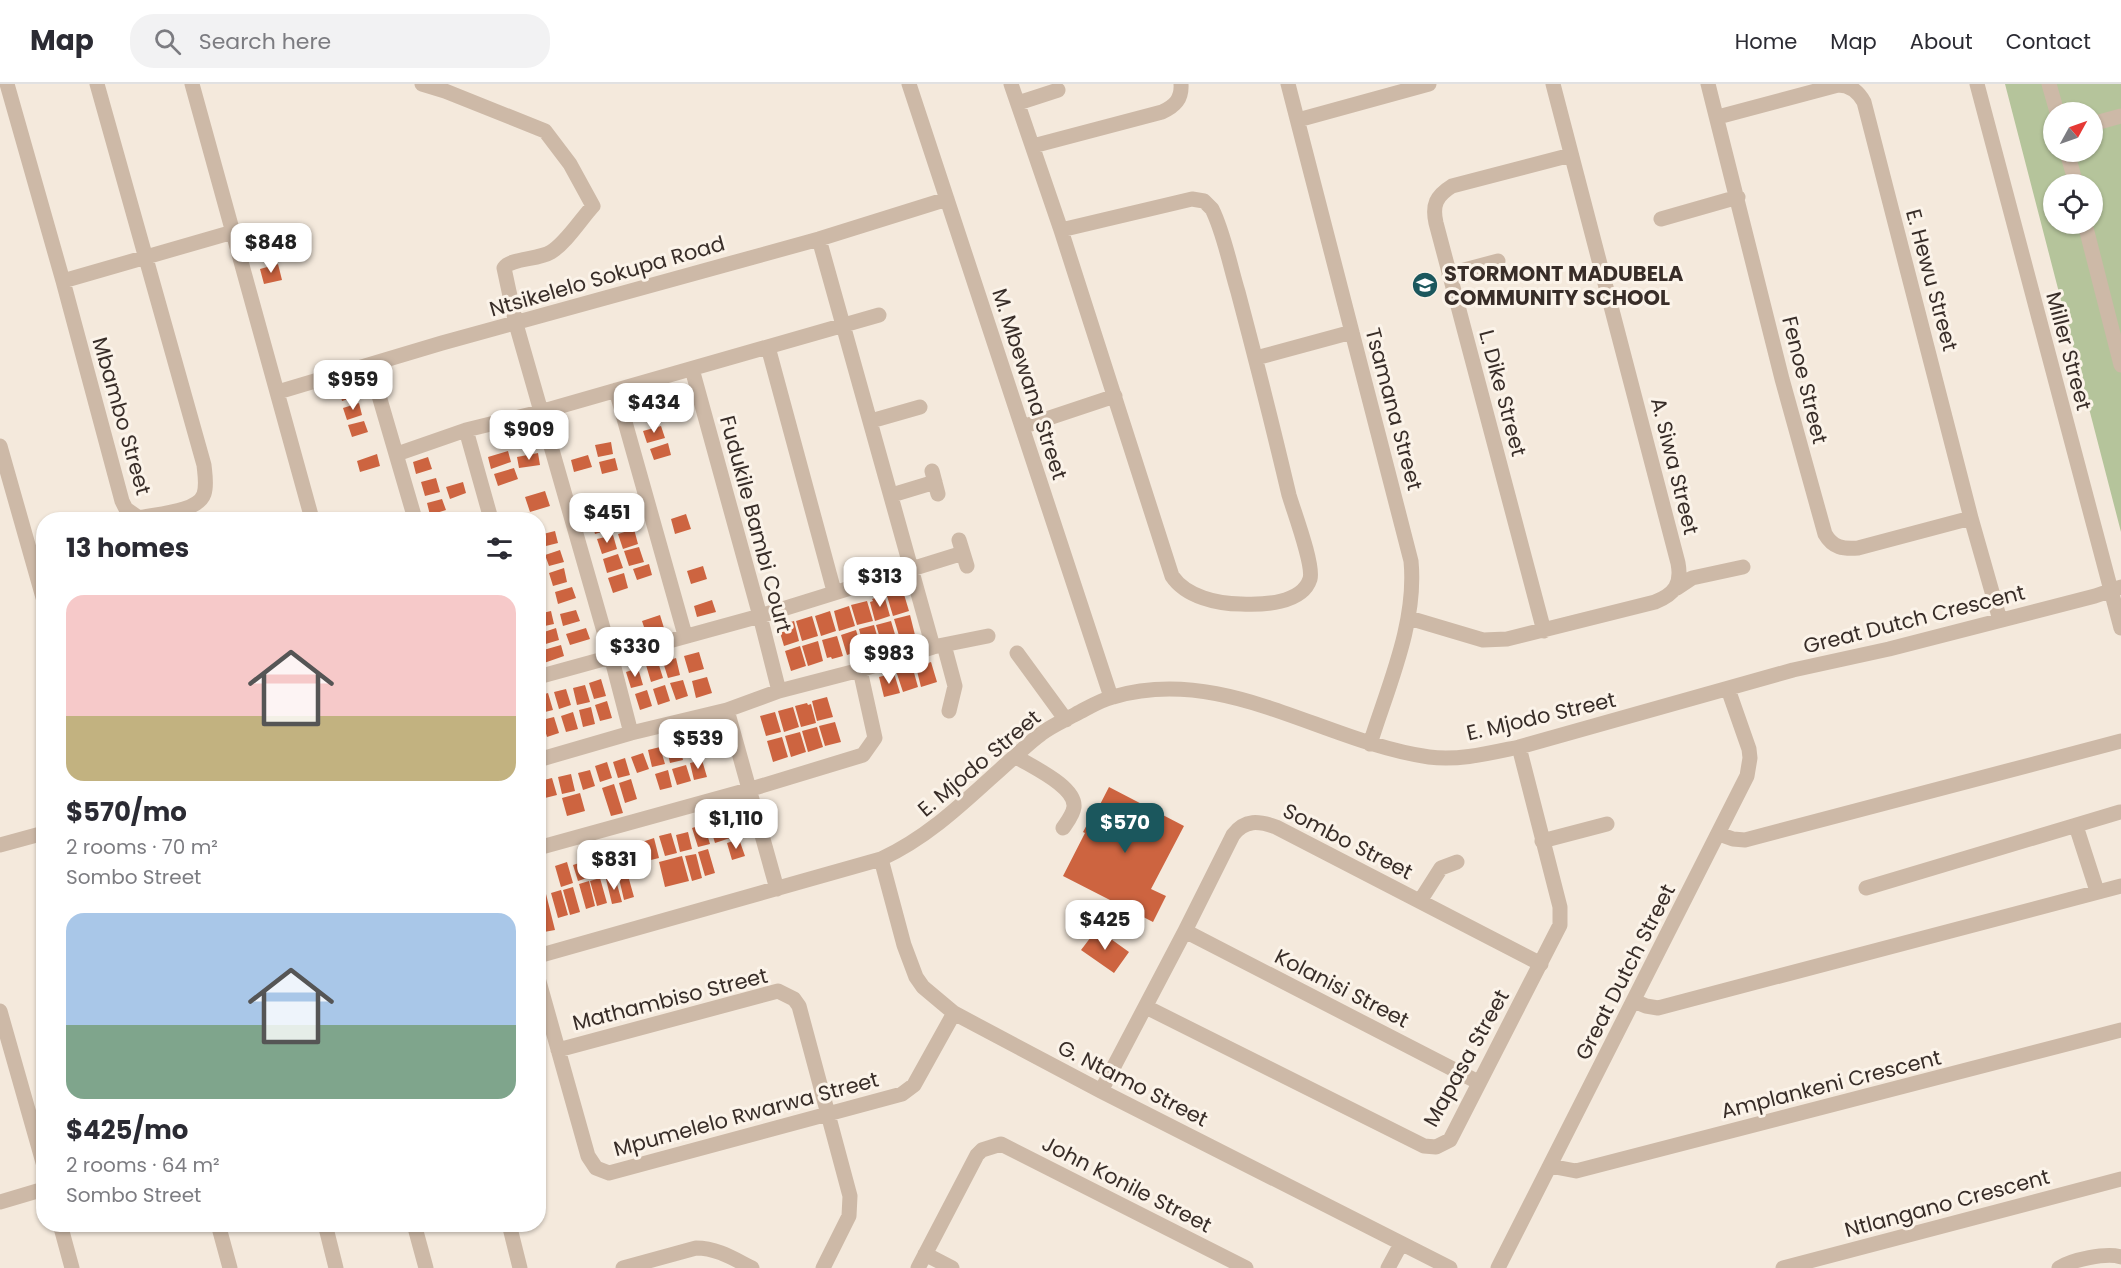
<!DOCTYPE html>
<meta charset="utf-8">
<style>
body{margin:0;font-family:Poppins,sans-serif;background:#f2f2f3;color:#2b2b33;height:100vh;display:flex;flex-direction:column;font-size:22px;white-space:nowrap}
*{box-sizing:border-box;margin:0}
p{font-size:20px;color:#7c7c81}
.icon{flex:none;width:33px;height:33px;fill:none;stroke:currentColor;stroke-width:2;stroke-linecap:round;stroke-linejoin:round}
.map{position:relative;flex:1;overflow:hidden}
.panel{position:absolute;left:36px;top:428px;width:510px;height:720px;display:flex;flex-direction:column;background:#fff;border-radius:24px;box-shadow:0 2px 4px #0004}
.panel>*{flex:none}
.needle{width:39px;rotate:50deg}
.fabs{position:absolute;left:2043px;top:18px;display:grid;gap:12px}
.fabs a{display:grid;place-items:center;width:60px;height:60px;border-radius:50%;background:#fff;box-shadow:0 2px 4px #0004;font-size:30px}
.price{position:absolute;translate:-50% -51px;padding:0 14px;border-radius:12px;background:#fff;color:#222;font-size:20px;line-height:39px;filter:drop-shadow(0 2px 3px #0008)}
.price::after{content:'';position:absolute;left:50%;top:36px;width:18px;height:14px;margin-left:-9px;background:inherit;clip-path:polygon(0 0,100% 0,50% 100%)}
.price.on{background:#1b575d;color:#fff}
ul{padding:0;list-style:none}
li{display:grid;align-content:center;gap:12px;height:318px;padding:0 30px}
li span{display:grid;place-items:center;height:186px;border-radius:18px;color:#555}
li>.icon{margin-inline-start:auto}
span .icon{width:108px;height:108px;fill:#fffc;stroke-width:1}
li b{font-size:26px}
h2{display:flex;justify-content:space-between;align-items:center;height:72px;padding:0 30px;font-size:26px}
header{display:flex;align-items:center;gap:36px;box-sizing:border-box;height:84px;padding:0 30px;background:#fff;border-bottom:2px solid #e1e1e2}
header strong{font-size:28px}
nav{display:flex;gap:33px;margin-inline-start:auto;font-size:21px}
.search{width:420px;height:54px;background:#f2f2f3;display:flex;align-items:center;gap:15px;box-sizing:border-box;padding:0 21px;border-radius:24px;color:#7c7c81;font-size:22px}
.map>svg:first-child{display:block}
</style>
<header>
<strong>Map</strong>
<div class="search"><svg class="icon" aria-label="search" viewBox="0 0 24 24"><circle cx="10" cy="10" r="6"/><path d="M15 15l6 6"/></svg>Search here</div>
<nav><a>Home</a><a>Map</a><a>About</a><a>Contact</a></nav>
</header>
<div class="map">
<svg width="2121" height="1184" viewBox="0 0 2121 1184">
<rect width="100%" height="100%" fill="#f4e9dc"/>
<path fill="#b5c49b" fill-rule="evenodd" d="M2005,0H2121V448ZM2054,28H2092V68H2054ZM2054,100H2092V140H2054Z"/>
<path fill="#cd6440" d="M278,180L282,196L264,200L260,185Z
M354,301L358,312L342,317L339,305Z
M359,319L362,331L347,336L343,324Z
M364,337L368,348L352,353L348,341Z
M661,342L665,354L647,359L643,347Z
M611,358L613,370L598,373L595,361Z
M668,359L671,371L654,376L650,365Z
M508,367L511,378L491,385L488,373Z
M538,369L540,381L519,384L517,373Z
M377,370L380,382L360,388L357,377Z
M588,371L592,383L574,388L571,376Z
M428,373L432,385L416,390L413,378Z
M615,374L618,386L602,390L599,378Z
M514,384L518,395L498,402L494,390Z
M436,394L440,408L425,412L421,398Z
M463,398L466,409L450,415L446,403Z
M545,407L550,422L530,428L525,413Z
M622,409L627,422L611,427L607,413Z
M442,415L446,426L430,431L427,419Z
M686,430L691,445L675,450L671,435Z
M606,431L611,445L595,450L591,435Z
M634,445L638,460L623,465L618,450Z
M555,447L558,459L542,463L539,451Z
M613,451L617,465L602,470L597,455Z
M639,463L644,478L629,482L624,467Z
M560,466L564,478L549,482L545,471Z
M618,470L623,484L607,489L603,475Z
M649,480L652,491L637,496L633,485Z
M703,482L707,495L691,500L687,487Z
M564,484L567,498L553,502L549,489Z
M624,489L628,504L613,509L608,494Z
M572,503L576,514L558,520L555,508Z
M903,507L909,527L893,532L887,512Z
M884,511L890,532L875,537L870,518L873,517L872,515Z
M712,516L716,528L697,533L694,522Z
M867,517L873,537L857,541L851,521Z
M849,522L855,542L839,547L834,527Z
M576,526L580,537L563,542L560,530Z
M551,527L554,540L540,543L538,530Z
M830,527L836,547L821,552L815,532Z
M660,531L664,544L646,549L642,537Z
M910,531L915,551L900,555L894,535Z
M812,532L818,552L802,557L796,537Z
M794,537L799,557L784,562L778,542Z
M891,537L897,557L882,561L876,541Z
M874,541L880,562L868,565V563L864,564L859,545Z
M556,544L559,556L539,562L538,550Z
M586,544L590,555L570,561L566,550Z
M856,546L862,566L847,571L841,551Z
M837,552L843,572L832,575L831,573L827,574L822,556Z
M818,557L823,577L808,582L802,562Z
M561,561L564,572L544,579L540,567Z
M800,562L806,582L791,587L785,567Z
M699,568L704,585L689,589L684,572Z
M676,574L680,591L668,594L663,578Z
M658,578L663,594L651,598L646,581Z
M931,578L937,598L921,603L916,583Z
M638,584L643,601L631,604L626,588Z
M908,584V586L913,585L918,603L903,608L896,587Z
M894,589L900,609L884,613L879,593Z
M707,593L712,609L696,614L692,597Z
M601,595L606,612L594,615L589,599Z
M683,596L688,612L676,616L670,599Z
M585,601L590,618L577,621L573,604Z
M665,601L670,617L658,621L653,605Z
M566,605L571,621L559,625L554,608Z
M647,606L652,622L640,626L635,610Z
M548,609L553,626L541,629L538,612Z
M827,613L833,633L817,637L812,617Z
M607,617L612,634L600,637L595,621Z
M807,619L808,621L811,620L816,639L801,643L795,622Z
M591,623L595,640L583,643L579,626Z
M793,623L799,643L784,648L778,627Z
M573,628L578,645L566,648L561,632Z
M775,628L781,648L766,652L760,632Z
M554,633L559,649L547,653L542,636Z
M835,638L841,658L825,662L819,642Z
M817,643L823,663L808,668L802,647Z
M714,648L719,665L707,668L702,652Z
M800,648L806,668L791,673L785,652Z
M695,652L700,669L688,672L683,656Z
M782,653L788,673L773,678L767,657Z
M679,659L683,676L670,679L666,662Z
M660,663L665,680L652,683L648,666Z
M643,669L649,685L637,689L631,673Z
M625,674L630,691L618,694L613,678Z
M702,676L707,693L694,696L690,679Z
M607,678L612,694L600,698L595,682Z
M686,681L691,697L677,701L672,685Z
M590,686L595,702L583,706L578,689Z
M668,686L672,703L660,706L655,690Z
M571,690L575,707L562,710L558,693Z
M552,694L557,711L545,714L540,697Z
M631,695L637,715L625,719L619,699Z
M614,700L623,729L611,732L602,704Z
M1109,703L1184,742L1151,805L1166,812L1153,838L1063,792L1085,749L1083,748L1090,735L1092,736Z
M580,709L585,727L567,732L562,714Z
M540,721L546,741L538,743V722Z
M740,733L745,749L732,753L728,736Z
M724,738L730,754L715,759L710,743Z
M704,740L710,760L698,763L692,744Z
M688,748L692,765L680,768L676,751Z
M671,749L677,769L665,772L659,752Z
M654,754L659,774L647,777L642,758Z
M739,755L745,772L732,776L727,759Z
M639,761L643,778L628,782L624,765Z
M621,765L627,785L613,789L607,769Z
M708,765L715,789L705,792L698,768Z
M604,766L608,786L594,789L590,769Z
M696,770L702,794L692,797L685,772Z
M682,772L689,797L665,803L659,778Z
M585,777L590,793L578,797L573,781Z
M567,778L573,799L561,803L555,782Z
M627,788L634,813L624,816L618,790Z
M615,793L622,818L612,820L606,795Z
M600,794L607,819L597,822L590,797Z
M589,797L595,822L586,825L579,800Z
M573,803L580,828L570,831L563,806Z
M561,806L568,831L558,834L551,809Z
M546,810L555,846L544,848L542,839L538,840V812Z
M1097,845L1129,868L1114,889L1081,866Z"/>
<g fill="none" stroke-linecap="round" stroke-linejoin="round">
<path stroke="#cdb9a7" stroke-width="15" d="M7,0L63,197L122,417L126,425L139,434C156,430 198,428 204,410C207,401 205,391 204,381L97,0
M192,0L312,435
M422,0L445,7L545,47L570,80L593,122C581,135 566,159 551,168C538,176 511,174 504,184L516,240L611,572L631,649
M909,0L1111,613
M1011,0L1061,146L1172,492C1186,513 1218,520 1241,520C1262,521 1302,520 1310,495C1314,481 1294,428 1289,411C1273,343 1256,276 1238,208C1230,182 1224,149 1212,125L1204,117L1192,115L1061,146
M1288,0L1411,477C1417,539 1388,602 1370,660
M1708,0L1782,295L1825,450C1833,464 1843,465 1858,464L1971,434
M1977,0L2121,544
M2049,0L2057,28
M1018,19L1058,6
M1718,33L1838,1C1850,1 1858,7 1864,18L1971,434L2000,536
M1298,36L1429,0
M2092,40L2121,32
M1033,62L1162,28C1175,22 1182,15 1181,0
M2067,68L2076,100
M1661,135L1738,113
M2085,140L2121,281
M819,155L933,563
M1449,190L1498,177
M63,197L233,148
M768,263L834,507
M1256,274L1352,248
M370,281L415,435
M692,285L760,532L779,607
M616,306L685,551
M278,308L442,259L819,155L947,115
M871,337L920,323
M1022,343L1115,312
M466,346L491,435
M0,362L44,517
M397,370L466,346L540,328L879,231
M932,387L938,410
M892,411L935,398
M959,456L967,482
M1677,504L1692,494L1743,483
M1409,534L1483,556L1507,555L1655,518C1675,510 1682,500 1678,479L1553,0
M1544,547L1436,139C1432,121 1436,112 1452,102L1571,71
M944,561L955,602L949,627
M1017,569L1066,636
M538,593L760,532L963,469
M727,626L777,805
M1015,672C1030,682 1076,702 1074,723C1073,731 1067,738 1063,744
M538,676L631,649L727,626L779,607L860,586L933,563L988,552
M2076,742L2097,807
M1719,750L1733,755L1745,756L2121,657
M1542,757L1607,740
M0,761L44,749
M538,764L748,706L863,671L875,654L860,586
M881,775L904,861L916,893L923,903L954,929L1101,1007L1450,1184
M1866,804L2120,728
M1420,817L1441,784L1457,778
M1185,847L1478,998
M538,872L881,775C933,751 971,711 1013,674C1022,666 1031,657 1041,650C1051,642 1065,636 1076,630C1088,624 1100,616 1113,613C1224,580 1323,658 1429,673C1459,677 1490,669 1519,663L1793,586L1889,565L2095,512L2121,503
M538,894L588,1072L596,1084L609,1089L902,1010L914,1001L954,929
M1634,917L1646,922L1658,924L2121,802
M1146,923L1424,1062L1436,1063L1450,1056L1560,841V823L1519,663
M0,927L44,1082
M558,966L778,907L794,915L799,922L850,1112L849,1132L823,1184
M1101,1007L1185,847L1233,751C1245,735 1259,737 1276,743L1541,880
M1550,1082L1576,1087L2121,946
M0,1118L44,1105
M60,1140L72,1184
M218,1140L230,1184
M325,1140L336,1184
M414,1140L426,1184
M509,1140L520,1184
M925,1170L952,1184
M623,1184L696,1164C717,1164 734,1175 752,1184
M918,1184L977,1071L982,1066L1001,1060L1246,1184
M1388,1184L1401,1160
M1498,1184L1747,692L1750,674L1749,665L1728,605
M1783,1184L2121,1095
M2059,1184C2071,1176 2107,1168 2121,1173"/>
</g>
<defs>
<g id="school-disc" transform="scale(1.35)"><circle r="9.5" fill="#1b575d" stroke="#fbf3e9"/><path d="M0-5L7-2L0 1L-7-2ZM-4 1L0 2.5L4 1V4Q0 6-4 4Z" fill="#fff"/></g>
</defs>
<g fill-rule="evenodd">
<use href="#school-disc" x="1425" y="201"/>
</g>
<g text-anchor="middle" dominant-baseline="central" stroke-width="6" stroke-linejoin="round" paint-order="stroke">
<g font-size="21" font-weight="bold" fill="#382d28" stroke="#fbf3e9" text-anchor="start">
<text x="1444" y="189">STORMONT MADUBELA<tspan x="1444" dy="24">COMMUNITY SCHOOL</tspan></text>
</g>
<g font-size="21" fill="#382d28" stroke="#fbf3e9">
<text transform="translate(607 192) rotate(-16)">Ntsikelelo Sokupa Road</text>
<text transform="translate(1932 196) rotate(75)">E. Hewu Street</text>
<text transform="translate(2069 267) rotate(75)">Miller Street</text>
<text transform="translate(1805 296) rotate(76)">Fenoe Street</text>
<text transform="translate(1030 300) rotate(72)">M. Mbewana Street</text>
<text transform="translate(1503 309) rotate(75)">L. Dike Street</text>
<text transform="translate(1394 325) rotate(75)">Tsamana Street</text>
<text transform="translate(122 332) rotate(74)">Mbambo Street</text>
<text transform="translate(1675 382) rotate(76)">A. Siwa Street</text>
<text transform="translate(756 440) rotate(75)">Fudukile Bambi Court</text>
<text transform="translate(1914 535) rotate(-14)">Great Dutch Crescent</text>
<text transform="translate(1541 632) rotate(-13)">E. Mjodo Street</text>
<text transform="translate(979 679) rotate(-40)">E. Mjodo Street</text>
<text transform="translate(1348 757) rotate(27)">Sombo Street</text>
<text transform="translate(1625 888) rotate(-63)">Great Dutch Street</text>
<text transform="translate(1342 904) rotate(27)">Kolanisi Street</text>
<text transform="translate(670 915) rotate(-14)">Mathambiso Street</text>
<text transform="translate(1466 974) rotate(-61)">Mapasa Street</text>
<text transform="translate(1133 999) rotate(27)">G. Ntamo Street</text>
<text transform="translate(1831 1000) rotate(-14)">Amplankeni Crescent</text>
<text transform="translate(746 1030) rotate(-15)">Mpumelelo Rwarwa Street</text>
<text transform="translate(1127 1100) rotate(27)">John Konile Street</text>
<text transform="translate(1947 1119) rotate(-15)">Ntlangano Crescent</text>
</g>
</g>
</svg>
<div class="fabs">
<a><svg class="needle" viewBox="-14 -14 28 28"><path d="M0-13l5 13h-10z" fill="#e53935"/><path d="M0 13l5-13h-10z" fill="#7c7c81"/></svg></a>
<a><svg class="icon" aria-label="locate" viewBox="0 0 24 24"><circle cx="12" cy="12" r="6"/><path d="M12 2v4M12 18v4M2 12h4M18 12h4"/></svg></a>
</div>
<b class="price" style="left:271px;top:190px">$848</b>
<b class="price" style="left:353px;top:327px">$959</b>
<b class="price" style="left:654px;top:350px">$434</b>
<b class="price" style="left:529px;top:377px">$909</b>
<b class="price" style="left:607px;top:460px">$451</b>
<b class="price" style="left:880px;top:524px">$313</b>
<b class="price" style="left:635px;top:594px">$330</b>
<b class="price" style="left:889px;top:601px">$983</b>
<b class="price" style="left:698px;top:686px">$539</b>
<b class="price" style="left:736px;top:766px">$1,110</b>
<b class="price on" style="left:1125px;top:770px">$570</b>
<b class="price" style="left:614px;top:807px">$831</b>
<b class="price" style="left:1105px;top:867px">$425</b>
<section class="panel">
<h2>13 homes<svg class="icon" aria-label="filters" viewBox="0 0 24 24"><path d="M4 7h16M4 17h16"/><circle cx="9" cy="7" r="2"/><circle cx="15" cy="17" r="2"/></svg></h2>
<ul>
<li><span style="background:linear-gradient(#f6c9c9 65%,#c2b280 0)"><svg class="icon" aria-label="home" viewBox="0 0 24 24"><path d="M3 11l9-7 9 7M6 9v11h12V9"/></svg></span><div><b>$570/mo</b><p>2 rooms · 70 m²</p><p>Sombo Street</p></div></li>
<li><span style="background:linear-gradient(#a9c7e8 60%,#7fa58c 0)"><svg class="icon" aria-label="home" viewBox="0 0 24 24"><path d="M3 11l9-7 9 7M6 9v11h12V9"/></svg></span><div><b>$425/mo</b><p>2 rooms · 64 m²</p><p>Sombo Street</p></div></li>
</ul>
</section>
</div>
